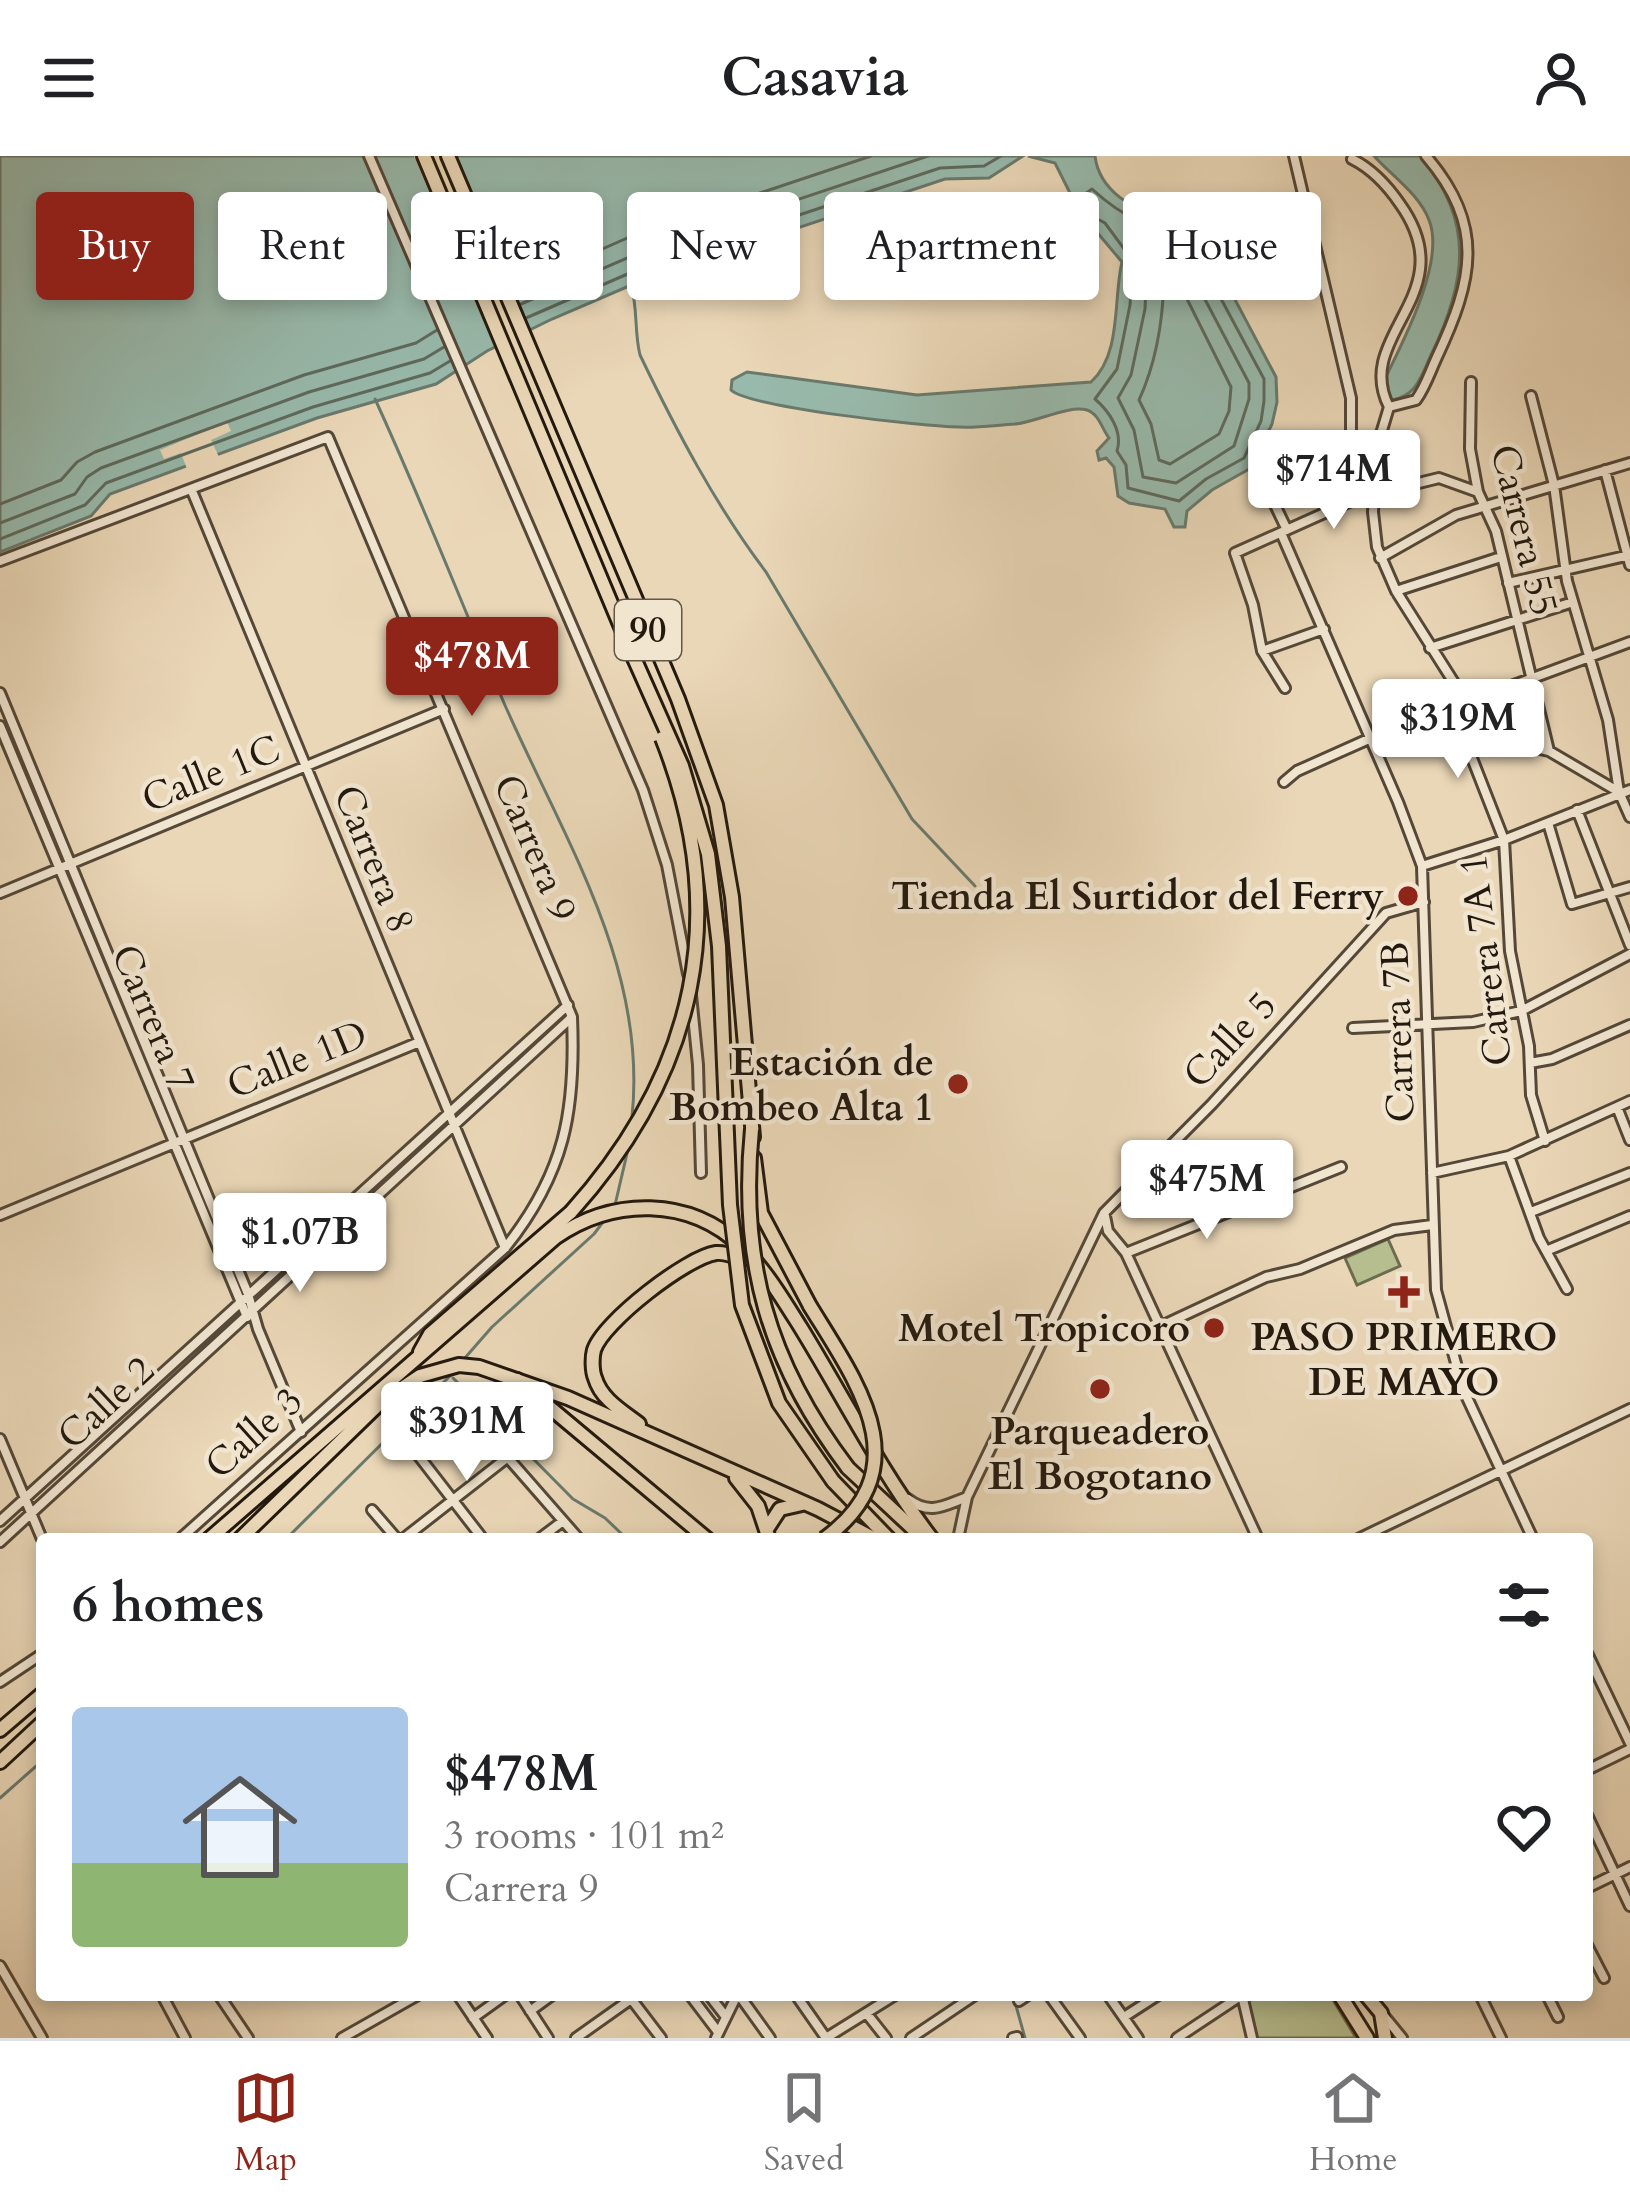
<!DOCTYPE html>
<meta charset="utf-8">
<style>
body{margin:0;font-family:Cardo,serif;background:#f6f6f6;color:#202124;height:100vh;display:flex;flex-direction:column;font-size:45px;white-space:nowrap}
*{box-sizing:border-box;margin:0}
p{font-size:39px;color:#757577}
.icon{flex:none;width:66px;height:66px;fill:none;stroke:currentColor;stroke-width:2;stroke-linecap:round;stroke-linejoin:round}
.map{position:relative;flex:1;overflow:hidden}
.sheet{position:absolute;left:36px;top:1377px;width:1557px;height:468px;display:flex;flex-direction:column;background:#fff;border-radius:12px;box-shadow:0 6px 18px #0003}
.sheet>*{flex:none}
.guide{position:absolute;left:36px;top:36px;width:1560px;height:108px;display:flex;gap:24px}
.price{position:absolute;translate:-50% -102px;padding:0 27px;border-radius:12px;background:#fff;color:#222;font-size:39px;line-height:78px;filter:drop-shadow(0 3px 6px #0008)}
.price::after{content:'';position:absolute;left:50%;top:72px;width:36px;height:27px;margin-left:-18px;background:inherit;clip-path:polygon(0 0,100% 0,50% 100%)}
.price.active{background:#8f2418;color:#fff}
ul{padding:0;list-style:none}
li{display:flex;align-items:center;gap:36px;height:300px;padding:0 36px}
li+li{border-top:3px solid #e0e0e0}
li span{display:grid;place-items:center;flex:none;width:336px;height:240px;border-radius:12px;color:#555}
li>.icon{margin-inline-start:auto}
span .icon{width:144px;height:144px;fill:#fffc;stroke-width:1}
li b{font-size:51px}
h2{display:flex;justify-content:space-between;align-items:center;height:144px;padding:0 36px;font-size:51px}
.chip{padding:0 42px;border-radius:12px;background:#fff;box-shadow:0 6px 18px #0003;font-size:42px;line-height:108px}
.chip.active{background:#8f2418;color:#fff}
header{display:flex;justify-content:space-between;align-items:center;height:156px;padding:0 36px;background:#fff;font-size:54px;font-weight:800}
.tab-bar{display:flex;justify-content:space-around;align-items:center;height:168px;border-top:3px solid #e0e0e0;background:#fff;font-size:33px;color:#757577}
.tab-bar a{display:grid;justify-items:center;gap:6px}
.tab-bar .active{color:#8f2418}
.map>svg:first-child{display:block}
</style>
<header><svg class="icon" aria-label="menu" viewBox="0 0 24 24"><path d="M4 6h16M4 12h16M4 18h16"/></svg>Casavia<svg class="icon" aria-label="person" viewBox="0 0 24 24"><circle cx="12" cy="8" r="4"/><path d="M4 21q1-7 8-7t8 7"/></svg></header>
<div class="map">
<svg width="1630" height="1882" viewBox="0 0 1630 1882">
<rect width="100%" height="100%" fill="#ead7b7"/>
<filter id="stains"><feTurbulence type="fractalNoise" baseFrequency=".00167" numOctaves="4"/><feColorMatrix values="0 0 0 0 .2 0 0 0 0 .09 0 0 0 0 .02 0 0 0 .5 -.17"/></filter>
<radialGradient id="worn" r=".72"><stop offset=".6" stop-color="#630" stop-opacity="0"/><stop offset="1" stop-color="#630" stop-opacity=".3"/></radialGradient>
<path fill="#b6be8f" stroke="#6c6c4e" stroke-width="3" d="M1388,1083L1400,1110L1357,1129L1345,1102Z
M1246,1839H1330L1356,1882H1256Z"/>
<path fill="#98baac" stroke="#697a6d" stroke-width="3" d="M0,0H1023L989,22L945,23L650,121L552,163L487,195L436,228L317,262L110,338L91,360L0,396Z
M1028,0H1095C1099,34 1133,55 1165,62C1178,65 1191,61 1203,66L1223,121L1276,221L1277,246L1272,268L1251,312L1212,334L1187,355L1185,371H1174L1165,353L1129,347L1118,340L1114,311L1106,302L1099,304L1097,295L1109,282C1102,273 1099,258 1087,254C1068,249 1037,266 1015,268C997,269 977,272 959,271C926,271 748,251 731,234L732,224L747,216L917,239L1091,226C1122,198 1113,143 1122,106L1096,75L1079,76L1071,69L1070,60L1078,53L1055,7Z
M1374,0H1420C1476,65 1466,127 1431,199C1421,220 1417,240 1392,244L1384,225C1402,187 1446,106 1429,64C1419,38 1392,20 1374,0Z"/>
<path fill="#ead7b7" d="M414,0H457L533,179L497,197Z
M227,266L231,275L211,284L219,301L187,313L181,297L164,303L160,294Z"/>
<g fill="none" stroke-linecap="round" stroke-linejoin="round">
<path stroke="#5e6a5d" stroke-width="3" d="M1092,33C1129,67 1148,69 1195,78L1212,126L1264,223V245L1261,265L1244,302L1206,323L1179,345L1128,332L1126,309L1117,295C1123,276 1110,256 1095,243L1117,213L1130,149L1133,105L1105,67L1090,59L1085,38Z
M1148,87L1185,93L1199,132L1249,227V243L1234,290L1176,327L1143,321L1134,274L1118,242L1131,219L1145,153Z
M1170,118L1176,121L1231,231L1229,255L1219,278L1170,308L1159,304L1151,268L1139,244C1156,207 1163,163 1164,123Z
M514,132L634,79L871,0
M521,148L641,96L928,0
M526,162L646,110L940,12L984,10L1001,0
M0,348L61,324L77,306L95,296L304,219L416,187L437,174
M0,367L75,338L87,321L101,312L309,236L424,203L444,191
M0,383L85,349L106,327L313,251L430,217L450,205"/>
<path stroke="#697a6d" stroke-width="3" d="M631,129C638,152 634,175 640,199C676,274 716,350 766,416L912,663L975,730
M375,243C421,343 461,446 504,547C562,680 648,810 632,961
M615,1049L629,989
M464,1203L492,1171L594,1078L606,1062
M453,1222L573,1343L605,1362L627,1383
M286,1383L455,1215
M0,1642L42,1605
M1013,1839L1025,1882"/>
<g stroke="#554838" stroke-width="14">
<path id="minor" d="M369,0L643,634L667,709L688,818
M1294,0L1351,242V292L1358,342
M1352,3C1372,13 1387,29 1400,48C1465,139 1352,178 1389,251
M1471,226L1470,293L1478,336L1496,375L1549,595
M1531,240L1554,329L1567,425L1608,564L1619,636L1630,661
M1389,251L1377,291L1373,356L1377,391L1396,435L1482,571L1510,586L1549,595L1619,636
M1389,251L1416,244C1426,230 1430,216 1437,201C1473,124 1486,70 1426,0
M1605,314L1630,409
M1266,330L1287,374
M192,335L505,1092
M1281,377L1398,646L1422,710L1436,1134L1463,1233L1533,1383
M1380,402L1456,359L1630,307
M0,405L328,281L572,861C576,955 565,1017 505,1092L180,1383
M1508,427L1630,399
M1396,435L1501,401
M1430,492L1573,446
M1262,495L1324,473
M1285,532L1262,495L1253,449L1235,397L1358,342L1439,322L1478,336
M0,537L248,1138L258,1173L301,1276
M1452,551L1504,684L1510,795L1529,890L1531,939L1545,985
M0,570L247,1161
M1284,626L1297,615L1371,582L1630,486
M1577,654L1630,789
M1548,667L1572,748L1630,731
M1422,710L1504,684L1630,634
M0,737L444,553
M691,839L698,909L701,1017
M1353,872L1473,866L1521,855L1630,798
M1530,907L1552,903L1630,869
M1617,951L1630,984
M1509,1000L1539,1082L1567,1133
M1432,1017L1509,1000L1630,945
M1531,1056L1630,1017
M0,1059L417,887
M1105,1060L1108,1075L1126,1097L1258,1383
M223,1078L288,1051L297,1057L312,1083
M1546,1095L1630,1060
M1126,1097L1341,1011
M1159,1171L1266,1121L1300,1113L1394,1074L1432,1069
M468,1256L579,1383
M0,1283L42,1383
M418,1299L483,1383
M908,1343C930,1360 945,1349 967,1341
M372,1354L397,1383
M0,1365L568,849
M403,1383L508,1301
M539,1383L563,1365
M958,1383L967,1341L1104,1057L1212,948L1386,757L1424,746
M1358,1383L1630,1253
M0,1386L571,862
M1587,1497L1630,1587
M0,1526L42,1498
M1587,1614L1630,1593
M1587,1659L1630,1750
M1587,1732L1630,1711
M1587,1789L1604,1822
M0,1810L42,1882
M162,1839L185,1882
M219,1839L248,1882
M458,1839L487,1882
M520,1839L548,1882
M690,1839L718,1876
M709,1839L726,1861
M739,1839L770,1882
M796,1839L826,1882L895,1839
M1049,1839L1080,1882
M1108,1839L1138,1882
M1480,1839L1501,1882
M1547,1839L1558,1861
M629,1840L661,1882
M1019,1845L1028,1839
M530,1855L552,1839
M867,1858L886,1882
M1384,1860L1402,1882
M1124,1861L1158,1839
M473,1862L505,1839
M342,1882L418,1839
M576,1882L631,1843
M716,1882L737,1839
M911,1882L975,1839
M1013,1882L1017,1881
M1177,1882L1242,1839L1252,1882"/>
</g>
<g stroke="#23190e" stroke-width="18">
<path id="primary" d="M639,1268C622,1255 601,1243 595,1222C592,1215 592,1201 594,1194C603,1166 687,1101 716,1097C725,1096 734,1100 743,1103
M736,1322L758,1350L769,1383
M767,1373L780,1353L802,1348
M209,1383L556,1081C613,1042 689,1040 742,1091C765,1113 784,1145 801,1172C844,1242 882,1318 932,1383
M240,1383L381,1246L420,1220L459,1209L479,1211L568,1242L818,1353L875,1383
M0,1574L42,1538
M0,1606L42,1567"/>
</g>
<g stroke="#23190e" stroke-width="18">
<path id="trunk" d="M424,0L634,502
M448,0L678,543L716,649L732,741L753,981
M754,1002L761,1057L810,1150
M420,1196L430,1178L571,1056
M517,1224L707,1383
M848,1312L924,1383
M833,1325L889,1383
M1340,1839L1367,1882
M1366,1839L1381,1857L1385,1882"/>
</g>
<use href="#minor" stroke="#f1e5d0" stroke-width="8"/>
<use href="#primary" stroke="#ead7b7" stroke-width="12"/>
<use href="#trunk" stroke="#ead7b7" stroke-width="12"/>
<g stroke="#23190e" stroke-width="18" stroke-linecap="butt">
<path id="trunk-bridge" d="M634,502L682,610L708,698L719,790L730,1049L742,1149L779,1247L833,1325
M752,973C739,1104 768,1207 848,1312
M571,1056C696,917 732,758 662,582
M810,1150C856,1225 922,1312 824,1383"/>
</g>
<use href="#trunk-bridge" stroke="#ead7b7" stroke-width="12"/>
</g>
<g fill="#8f2418" stroke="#f1e5d0" stroke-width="4.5">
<circle cx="1408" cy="740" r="12"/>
<circle cx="958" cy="928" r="12"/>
<path d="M1398 1118h12v12h12v12h-12v12h-12v-12h-12v-12h12z"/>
<circle cx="1214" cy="1172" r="12"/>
<circle cx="1100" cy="1233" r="12"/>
</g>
<g text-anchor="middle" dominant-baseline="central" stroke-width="9" stroke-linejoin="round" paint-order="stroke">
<rect fill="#f1e5d0" stroke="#615648" stroke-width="3" x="615" y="444" width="66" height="60" rx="9"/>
<g font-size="36" font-weight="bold" fill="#23190e">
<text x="648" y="474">90</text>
</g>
<g font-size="39" fill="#23190e" stroke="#f1e5d0">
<text transform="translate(1524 374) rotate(76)">Carrera 55</text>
<text transform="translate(211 618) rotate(-22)">Calle 1C</text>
<text transform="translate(535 692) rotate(67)">Carrera 9</text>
<text transform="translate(374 703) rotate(68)">Carrera 8</text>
<text transform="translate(1486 804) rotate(-97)">Carrera 7A 1</text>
<text transform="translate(153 862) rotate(67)">Carrera 7</text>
<text transform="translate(1398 876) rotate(-92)">Carrera 7B</text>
<text transform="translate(1230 884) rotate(-47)">Calle 5</text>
<text transform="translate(297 904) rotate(-22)">Calle 1D</text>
<text transform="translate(106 1247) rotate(-43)">Calle 2</text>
<text transform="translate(254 1277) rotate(-42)">Calle 3</text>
</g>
<g font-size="39" font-weight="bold" fill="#23190e" stroke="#f1e5d0" text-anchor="end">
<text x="1384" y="740">Tienda El Surtidor del Ferry</text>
<text x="934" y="906">Estación de<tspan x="934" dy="45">Bombeo Alta 1</tspan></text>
<text x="1190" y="1172">Motel Tropicoro</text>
<text x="1404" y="1181" text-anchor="middle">PASO PRIMERO<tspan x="1404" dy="45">DE MAYO</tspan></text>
<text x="1100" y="1275" text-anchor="middle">Parqueadero<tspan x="1100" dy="45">El Bogotano</tspan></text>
</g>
</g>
<rect width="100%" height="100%" filter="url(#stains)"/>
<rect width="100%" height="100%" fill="url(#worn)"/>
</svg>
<b class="price" style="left:1334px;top:376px">$714M</b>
<b class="price active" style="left:472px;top:563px">$478M</b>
<b class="price" style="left:1458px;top:625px">$319M</b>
<b class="price" style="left:1207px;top:1086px">$475M</b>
<b class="price" style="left:300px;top:1139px">$1.07B</b>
<b class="price" style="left:467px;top:1328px">$391M</b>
<div class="guide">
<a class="chip active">Buy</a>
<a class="chip">Rent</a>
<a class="chip">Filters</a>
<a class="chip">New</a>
<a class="chip">Apartment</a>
<a class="chip">House</a>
</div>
<section class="sheet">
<h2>6 homes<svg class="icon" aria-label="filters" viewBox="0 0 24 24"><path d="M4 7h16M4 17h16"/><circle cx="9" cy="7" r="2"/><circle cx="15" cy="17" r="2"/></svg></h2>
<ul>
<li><span style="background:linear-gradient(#a9c7e8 65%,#8fb573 0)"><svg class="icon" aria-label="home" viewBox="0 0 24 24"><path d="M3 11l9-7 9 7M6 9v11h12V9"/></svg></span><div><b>$478M</b><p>3 rooms · 101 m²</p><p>Carrera 9</p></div><svg class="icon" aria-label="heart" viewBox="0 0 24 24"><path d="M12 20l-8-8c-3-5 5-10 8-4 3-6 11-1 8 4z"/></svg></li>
</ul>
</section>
</div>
<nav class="tab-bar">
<a class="active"><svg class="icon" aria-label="map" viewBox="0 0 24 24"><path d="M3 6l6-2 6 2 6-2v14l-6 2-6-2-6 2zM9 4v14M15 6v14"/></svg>Map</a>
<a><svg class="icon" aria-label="saved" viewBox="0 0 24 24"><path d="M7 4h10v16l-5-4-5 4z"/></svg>Saved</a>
<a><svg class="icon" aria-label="home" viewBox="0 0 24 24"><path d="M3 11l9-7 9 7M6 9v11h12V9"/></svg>Home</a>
</nav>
